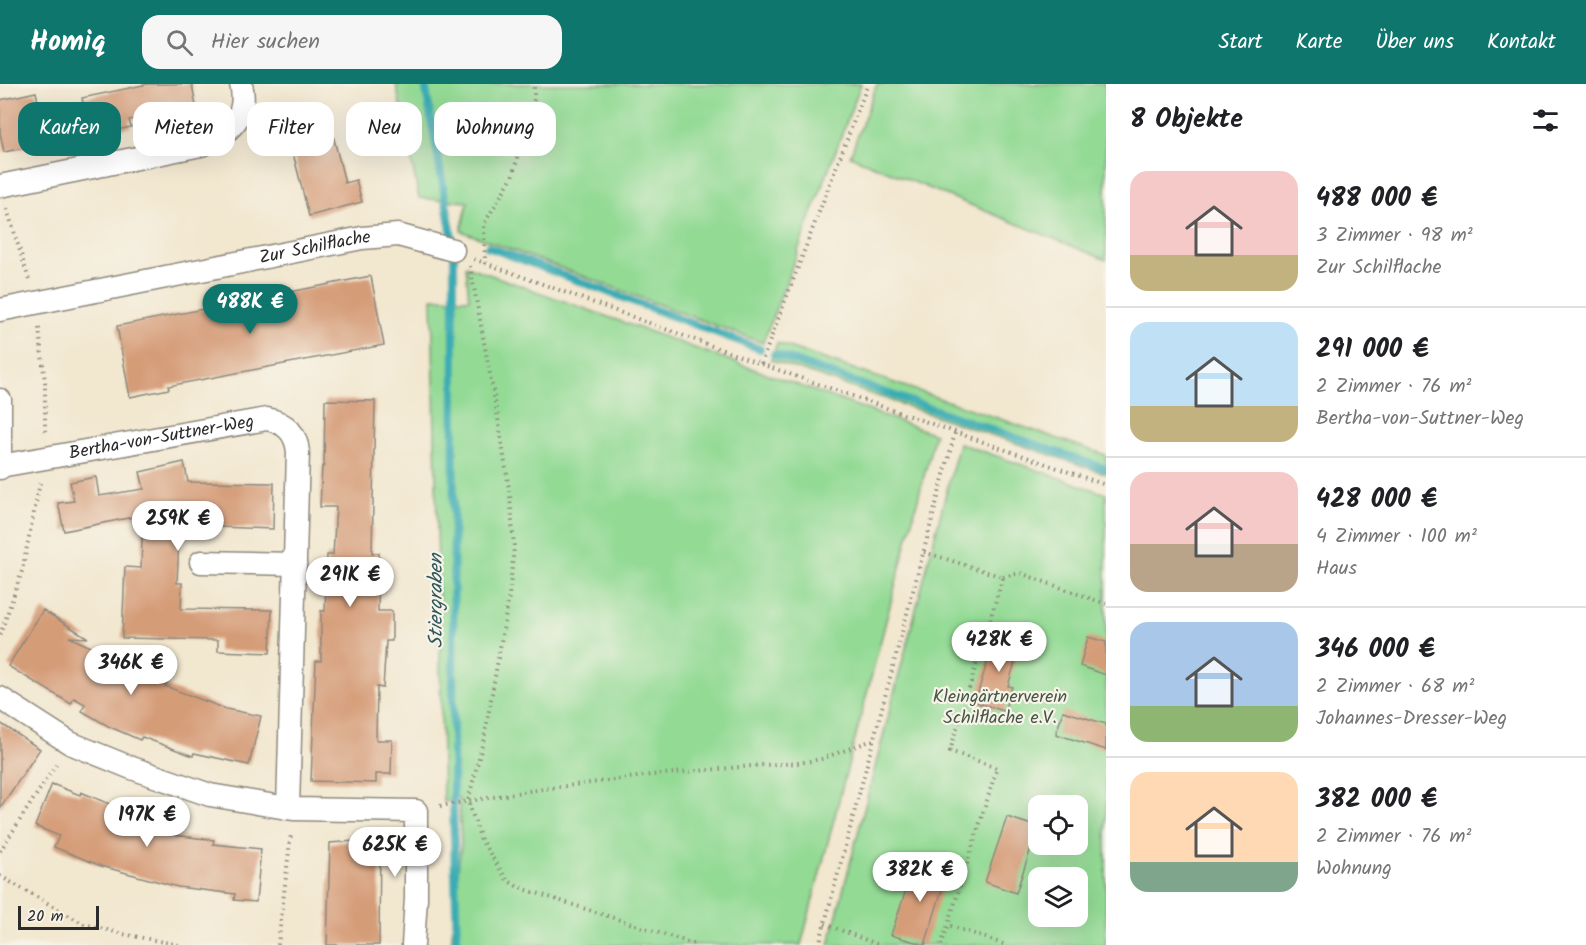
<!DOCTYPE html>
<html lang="de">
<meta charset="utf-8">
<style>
body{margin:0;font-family:Kalam,sans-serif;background:#f6f6f6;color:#202124;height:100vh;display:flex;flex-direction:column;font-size:22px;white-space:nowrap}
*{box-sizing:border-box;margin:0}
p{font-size:20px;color:#757577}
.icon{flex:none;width:33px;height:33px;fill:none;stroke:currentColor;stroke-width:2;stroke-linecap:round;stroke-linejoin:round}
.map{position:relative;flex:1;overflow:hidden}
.drawer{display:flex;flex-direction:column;background:#fff;width:480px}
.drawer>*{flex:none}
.top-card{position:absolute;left:18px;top:18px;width:570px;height:54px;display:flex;gap:12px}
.fabs{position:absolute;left:1028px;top:711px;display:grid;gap:12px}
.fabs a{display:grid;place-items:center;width:60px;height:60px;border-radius:12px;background:#fff;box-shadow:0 6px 24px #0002;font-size:30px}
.scale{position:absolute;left:18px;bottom:15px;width:81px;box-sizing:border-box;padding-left:6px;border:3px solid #2b2b2b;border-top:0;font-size:16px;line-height:21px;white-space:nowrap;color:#2b2b2b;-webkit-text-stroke:4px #f7f3e8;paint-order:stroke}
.price{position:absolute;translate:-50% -51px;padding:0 14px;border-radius:21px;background:#fff;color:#222;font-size:20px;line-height:39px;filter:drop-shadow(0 2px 3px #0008)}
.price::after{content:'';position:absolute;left:50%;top:36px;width:18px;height:14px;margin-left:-9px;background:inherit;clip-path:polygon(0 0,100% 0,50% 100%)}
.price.active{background:#0f766e;color:#fff}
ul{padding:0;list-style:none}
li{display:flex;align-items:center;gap:18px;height:150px;padding:0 24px}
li+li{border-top:2px solid #e0e0e0}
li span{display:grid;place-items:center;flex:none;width:168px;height:120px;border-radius:18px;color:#555}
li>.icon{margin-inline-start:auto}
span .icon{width:72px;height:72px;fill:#fffc;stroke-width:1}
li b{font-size:26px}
h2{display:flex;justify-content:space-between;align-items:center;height:72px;padding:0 24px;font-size:26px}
.tag{padding:0 21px;border-radius:18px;background:#fff;box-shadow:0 6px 24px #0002;font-size:21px;line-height:54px}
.tag.active{background:#0f766e;color:#fff}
header{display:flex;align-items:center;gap:36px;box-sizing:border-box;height:84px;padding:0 30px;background:#0f766e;color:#fff}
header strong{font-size:28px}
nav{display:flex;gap:33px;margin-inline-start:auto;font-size:21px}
.search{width:420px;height:54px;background:#f6f6f6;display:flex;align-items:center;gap:15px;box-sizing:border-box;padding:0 21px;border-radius:18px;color:#757577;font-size:22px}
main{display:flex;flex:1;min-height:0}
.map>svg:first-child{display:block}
</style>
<header>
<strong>Homiq</strong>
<div class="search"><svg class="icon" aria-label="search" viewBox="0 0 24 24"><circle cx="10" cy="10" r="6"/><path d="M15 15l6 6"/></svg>Hier suchen</div>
<nav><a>Start</a><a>Karte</a><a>Über uns</a><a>Kontakt</a></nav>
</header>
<main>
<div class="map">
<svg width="1106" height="861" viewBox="0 0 1106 861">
<rect width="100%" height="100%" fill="#f7f3e8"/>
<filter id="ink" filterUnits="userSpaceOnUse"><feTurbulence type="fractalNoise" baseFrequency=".0167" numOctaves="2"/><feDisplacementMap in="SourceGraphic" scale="12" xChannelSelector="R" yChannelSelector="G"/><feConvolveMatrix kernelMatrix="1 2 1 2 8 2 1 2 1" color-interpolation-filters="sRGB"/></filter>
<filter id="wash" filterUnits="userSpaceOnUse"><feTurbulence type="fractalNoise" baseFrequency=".008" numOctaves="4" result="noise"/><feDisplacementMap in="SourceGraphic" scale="24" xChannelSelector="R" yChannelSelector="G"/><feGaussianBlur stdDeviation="1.35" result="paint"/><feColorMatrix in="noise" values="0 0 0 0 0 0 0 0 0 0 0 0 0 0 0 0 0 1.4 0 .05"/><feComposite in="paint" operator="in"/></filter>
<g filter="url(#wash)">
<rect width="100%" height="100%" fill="#f2e7cf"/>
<path fill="#93da94" stroke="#5f8260" stroke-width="1.5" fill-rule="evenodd" d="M396,0H861L763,259L461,147L468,118L419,114Z
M877,0H1106V176L850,72Z
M466,182L935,350L801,861H451L461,758L459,714L443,718L432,214L469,215Z
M777,259L1106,371V390L771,276Z
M959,359L1106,410V861H829ZM1038,722H1077V760H1038ZM1038,794H1077V832H1038Z"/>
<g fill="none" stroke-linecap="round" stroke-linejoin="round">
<path stroke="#3aacb3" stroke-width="8" d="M425,0L453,158
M488,163L760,265
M454,173L453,723L457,861
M774,270L1106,385"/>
</g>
<g id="blocks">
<path fill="#d59c78" d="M148,0H192L196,22L129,36L131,43L90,52L82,14Z
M36,8L47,59L4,68L0,49V16Z
M325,19L345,99L356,96L362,118L309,132L283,30Z
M371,192L384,261L168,302L169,305L130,313L117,242Z
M325,316L375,317L372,469H379L378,527H392V557H386L383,604L377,603L376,656H392L391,690H376V699L311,697L316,577H321V527H325L327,471H333L336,423H320L322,382L324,383Z
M184,378L188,398L274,399L273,445L219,443L179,453L177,499H182L181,525L272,526L270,569L218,567V556L122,554L125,483L141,484L143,431L64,447L58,419L74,417L70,398L96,393L99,412L144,405L140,388Z
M43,526L88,554L69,553L167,598L165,602L226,625L261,632L249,681L194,669L193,672L142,653L140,656L108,642L82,627L85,620L74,614L71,620L8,582Z
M996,550L1021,557L1008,602L1012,603L1004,627L975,618Z
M1088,553L1106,558V591L1080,582Z
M1063,627L1106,640V666L1056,650Z
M0,639L40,665L0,724Z
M52,700L80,711L81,708L112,721L109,729L158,743L156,749L214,756L213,760L261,765L256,818L234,816L235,810L178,803L101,782L54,763L59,752L35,742Z
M1007,733L1038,743L1016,809L985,798Z
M380,755L379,861H327L330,759Z
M916,776L948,786L925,861L891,851Z"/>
</g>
</g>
<g filter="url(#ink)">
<use href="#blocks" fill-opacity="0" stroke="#8e897d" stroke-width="1.5"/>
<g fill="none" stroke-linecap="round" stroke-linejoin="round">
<g stroke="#8e897d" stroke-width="25">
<g id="minor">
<path d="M0,102L201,61C229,50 249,33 241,0"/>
<path id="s1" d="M0,226L362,154L398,151L453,166"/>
<path d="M0,316V384"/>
<path id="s2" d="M0,382L267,335C286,339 296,348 298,368L288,724"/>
<path d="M201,478L295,480"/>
<path d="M0,614L70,659L129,683L210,711L293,725L416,727V814L413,861"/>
</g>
</g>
<path stroke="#8e897d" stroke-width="4" stroke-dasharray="1.5 4.5" stroke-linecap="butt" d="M7,125L29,196
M474,175L761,280L1106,401
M485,180L484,140L512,93L534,15V0
M470,182L498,334L510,411L514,463L509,512L485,650L468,717L481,756L507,796L518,803L697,861
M39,244L45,298V350
M761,280L868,0
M924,468L1003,493L950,667L997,684L948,841
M1003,493L1020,489L1106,520
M0,551L22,487L40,399
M440,722L528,707L652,691L763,681L799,679L821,675L873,656
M0,767L57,679
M0,792L84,840L123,850L179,861
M825,840L879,861
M278,861L291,749
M819,861L955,349
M941,861L948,841L1006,861"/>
<use href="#minor" stroke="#fff" stroke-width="22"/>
</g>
</g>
<g text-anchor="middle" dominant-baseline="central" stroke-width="4.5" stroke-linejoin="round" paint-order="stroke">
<g font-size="18" fill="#2b2b2b" stroke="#f7f3e8">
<text stroke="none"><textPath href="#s1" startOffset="321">Zur Schilflache</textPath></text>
<text stroke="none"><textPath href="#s2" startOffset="164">Bertha-von-Suttner-Weg</textPath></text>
</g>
<g font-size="18" fill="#455745" stroke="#f7f3e8">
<text x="1000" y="613">Kleingärtnerverein<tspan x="1000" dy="21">Schilflache e.V.</tspan></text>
</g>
<g font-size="20" font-style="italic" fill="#30585b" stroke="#f7f3e8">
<text transform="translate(437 517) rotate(-90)">Stiergraben</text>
</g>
</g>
</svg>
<div class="fabs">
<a><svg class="icon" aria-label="locate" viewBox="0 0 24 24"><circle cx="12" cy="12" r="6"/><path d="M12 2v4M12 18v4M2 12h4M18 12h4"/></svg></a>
<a><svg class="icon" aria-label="layers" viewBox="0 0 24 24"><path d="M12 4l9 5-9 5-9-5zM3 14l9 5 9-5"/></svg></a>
</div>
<div class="scale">20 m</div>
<b class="price active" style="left:250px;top:251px">488K €</b>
<b class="price" style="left:178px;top:468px">259K €</b>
<b class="price" style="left:350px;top:524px">291K €</b>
<b class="price" style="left:999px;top:589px">428K €</b>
<b class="price" style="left:131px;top:612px">346K €</b>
<b class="price" style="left:147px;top:764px">197K €</b>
<b class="price" style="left:395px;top:794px">625K €</b>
<b class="price" style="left:920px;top:819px">382K €</b>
<div class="top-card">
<a class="tag active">Kaufen</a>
<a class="tag">Mieten</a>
<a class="tag">Filter</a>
<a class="tag">Neu</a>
<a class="tag">Wohnung</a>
</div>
</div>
<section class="drawer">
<h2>8 Objekte<svg class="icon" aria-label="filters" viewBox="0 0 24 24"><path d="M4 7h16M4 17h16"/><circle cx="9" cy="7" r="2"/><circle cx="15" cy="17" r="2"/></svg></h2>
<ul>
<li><span style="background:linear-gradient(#f6c9c9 70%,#c2b280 0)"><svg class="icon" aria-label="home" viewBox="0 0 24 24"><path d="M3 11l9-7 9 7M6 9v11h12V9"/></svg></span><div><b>488 000 €</b><p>3 Zimmer · 98 m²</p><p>Zur Schilflache</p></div></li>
<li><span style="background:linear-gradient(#bfe0f5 70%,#c2b280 0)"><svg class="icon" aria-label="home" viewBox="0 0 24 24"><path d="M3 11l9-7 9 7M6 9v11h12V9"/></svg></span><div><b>291 000 €</b><p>2 Zimmer · 76 m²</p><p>Bertha-von-Suttner-Weg</p></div></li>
<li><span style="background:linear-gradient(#f6c9c9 60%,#b9a48a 0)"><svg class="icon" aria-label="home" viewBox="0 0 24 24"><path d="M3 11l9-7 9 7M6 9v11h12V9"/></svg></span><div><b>428 000 €</b><p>4 Zimmer · 100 m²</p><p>Haus</p></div></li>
<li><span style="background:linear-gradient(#a9c7e8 70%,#8fb573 0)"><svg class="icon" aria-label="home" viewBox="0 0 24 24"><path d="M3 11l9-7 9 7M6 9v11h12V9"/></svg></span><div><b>346 000 €</b><p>2 Zimmer · 68 m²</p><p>Johannes-Dresser-Weg</p></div></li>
<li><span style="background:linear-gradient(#ffd9b3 75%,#7fa58c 0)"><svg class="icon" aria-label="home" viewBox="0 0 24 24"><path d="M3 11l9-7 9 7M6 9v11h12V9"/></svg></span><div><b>382 000 €</b><p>2 Zimmer · 76 m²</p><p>Wohnung</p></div></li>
</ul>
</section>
</main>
